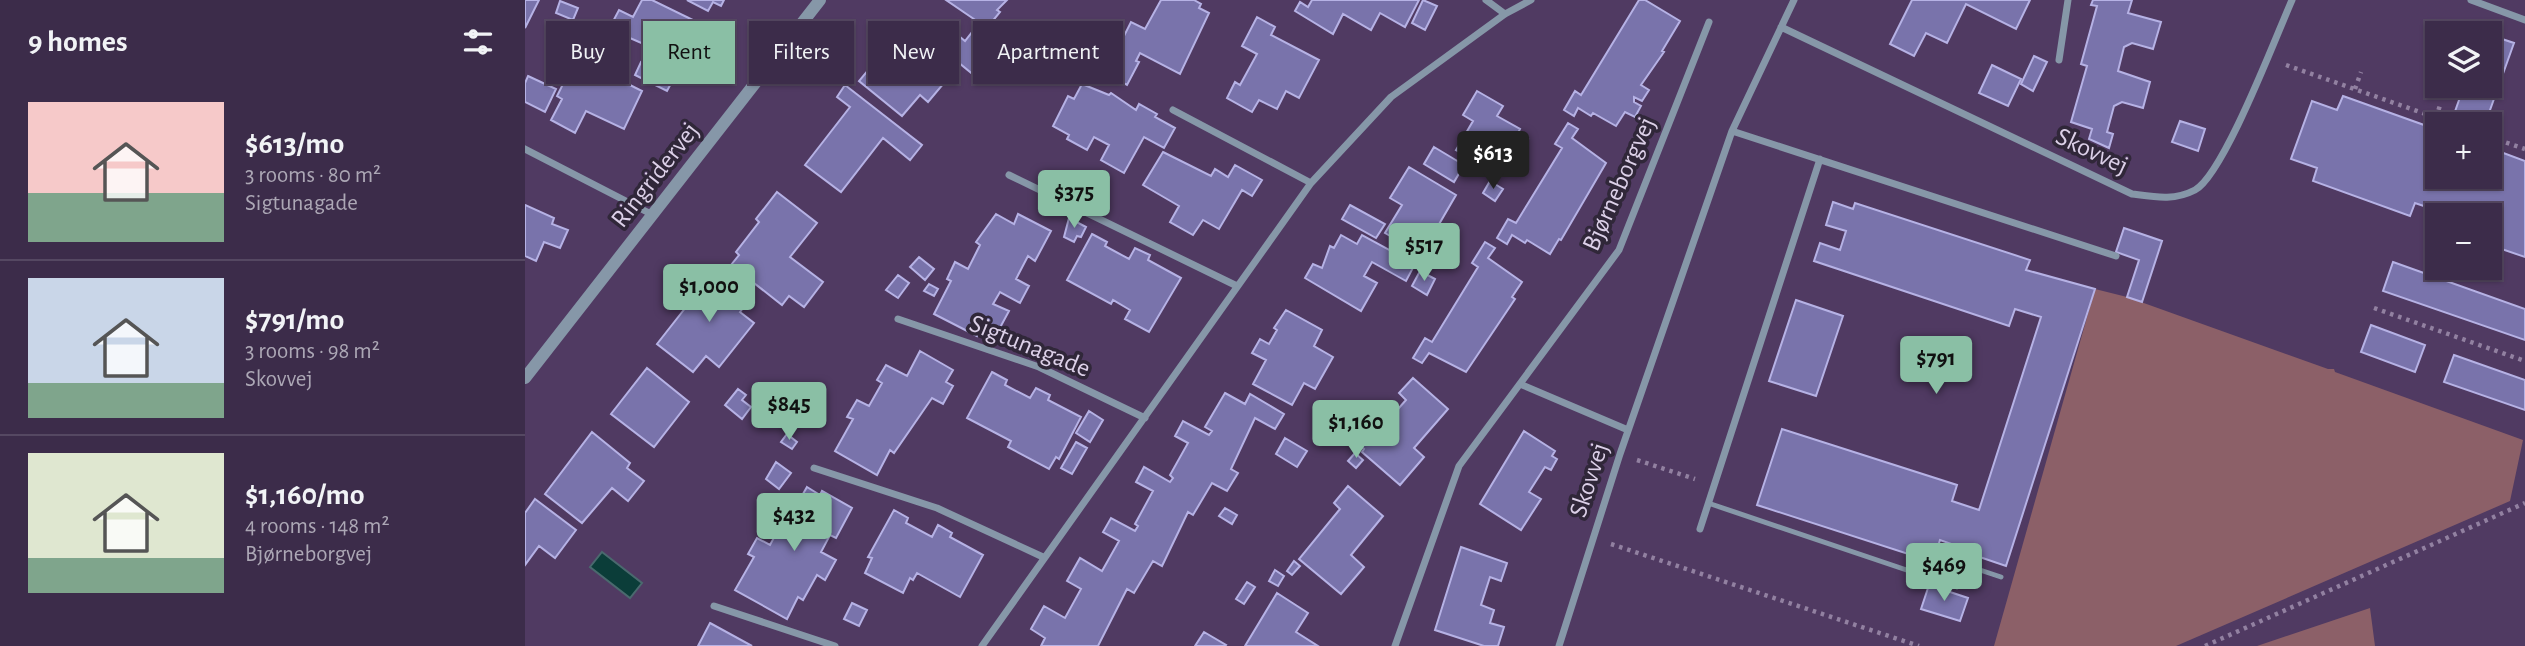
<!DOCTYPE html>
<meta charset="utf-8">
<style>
body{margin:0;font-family:"Alegreya Sans",sans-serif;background:#433451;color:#f1f3f6;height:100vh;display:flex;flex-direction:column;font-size:26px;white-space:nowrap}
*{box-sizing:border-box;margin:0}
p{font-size:23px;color:#aca7b5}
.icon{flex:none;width:38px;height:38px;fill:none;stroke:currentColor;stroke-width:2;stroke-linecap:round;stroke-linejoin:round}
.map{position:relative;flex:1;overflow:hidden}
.side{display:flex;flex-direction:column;background:#3c2c4a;width:525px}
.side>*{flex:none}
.guide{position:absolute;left:21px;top:21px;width:665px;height:63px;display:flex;gap:14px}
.fabs{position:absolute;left:1900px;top:21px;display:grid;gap:14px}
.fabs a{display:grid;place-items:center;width:77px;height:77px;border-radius:0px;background:#3c2c4a;box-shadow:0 2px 5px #0004,0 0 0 2px #554862;font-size:35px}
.price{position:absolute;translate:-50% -60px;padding:0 16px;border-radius:7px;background:#8abfa5;color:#111;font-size:23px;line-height:46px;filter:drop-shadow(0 2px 4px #0008)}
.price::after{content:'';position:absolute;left:50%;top:42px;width:21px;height:16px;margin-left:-10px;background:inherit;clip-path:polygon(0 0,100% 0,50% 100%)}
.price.selected{background:#222;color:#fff}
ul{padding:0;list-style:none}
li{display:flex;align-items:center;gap:21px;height:175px;padding:0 28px}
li+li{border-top:2px solid #554862}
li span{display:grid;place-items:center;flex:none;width:196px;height:140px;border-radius:0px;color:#555}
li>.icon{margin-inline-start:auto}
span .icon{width:84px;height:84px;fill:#fffc;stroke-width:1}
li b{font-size:30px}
h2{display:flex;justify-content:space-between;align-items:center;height:84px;padding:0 28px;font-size:30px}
.tag{padding:0 24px;border-radius:0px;background:#3c2c4a;box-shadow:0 2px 5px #0004,0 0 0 2px #554862;font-size:24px;line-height:63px}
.tag.selected{background:#8abfa5;color:#111}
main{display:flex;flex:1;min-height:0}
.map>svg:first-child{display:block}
</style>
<main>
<section class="side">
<h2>9 homes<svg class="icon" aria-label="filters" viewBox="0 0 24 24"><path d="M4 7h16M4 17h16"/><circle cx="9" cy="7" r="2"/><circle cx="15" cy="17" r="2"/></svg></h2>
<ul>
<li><span style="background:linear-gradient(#f6c9c9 65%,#7fa58c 0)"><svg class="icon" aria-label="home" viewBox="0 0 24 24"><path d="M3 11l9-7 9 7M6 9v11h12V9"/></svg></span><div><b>$613/mo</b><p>3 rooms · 80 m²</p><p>Sigtunagade</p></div></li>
<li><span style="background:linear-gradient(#c9d6e8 75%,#7fa58c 0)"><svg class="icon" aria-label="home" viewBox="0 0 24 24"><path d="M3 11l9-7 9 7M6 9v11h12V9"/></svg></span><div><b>$791/mo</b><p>3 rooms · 98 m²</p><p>Skovvej</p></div></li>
<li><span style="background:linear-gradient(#dfe7d0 75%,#7fa58c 0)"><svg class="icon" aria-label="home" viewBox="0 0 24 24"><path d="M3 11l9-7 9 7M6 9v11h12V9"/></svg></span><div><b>$1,160/mo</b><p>4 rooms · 148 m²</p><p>Bjørneborgvej</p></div></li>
</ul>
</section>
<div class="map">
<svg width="2000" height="646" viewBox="0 0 2000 646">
<rect width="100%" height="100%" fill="#503a62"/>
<path fill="#8c6068" d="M1570,289L1602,297L1803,369H1809L1810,372L1998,440L1985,501L1651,646H1469Z
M1845,608L1850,646H1732Z"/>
<path fill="#0b3d39" stroke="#4a696e" stroke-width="2" d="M77,552L117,583L105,598L65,567Z"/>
<path fill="#7973ab" stroke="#b6b2e5" stroke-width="2" d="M0,0H14L0,28Z
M117,0H127L172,22L155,56L162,60L154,75L129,63L135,51L84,29L94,10L108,17Z
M162,0H199L196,6L188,2L183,11Z
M421,0H482L472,10L475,12L462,28Z
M636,0H669L676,4L674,8L684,13L655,74L615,53L611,61L614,62L602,85L565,65L577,42L592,50L606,22L620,29Z
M787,0H894L880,27L855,13L846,30L818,14L808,34L770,11L775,2L783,7Z
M898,0L912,6L900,30L887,23Z
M1114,0H1120L1155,21L1137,51L1139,52L1116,85L1124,90L1117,101L1109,97V102L1116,106L1110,117L1100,112L1091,126L1068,113L1066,116L1053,108L1049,116L1039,110L1050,91L1056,95Z
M1387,0H1505L1491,29L1441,4L1422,43L1401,33L1389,56L1365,44Z
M1568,0H1607L1603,13L1636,22L1628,49L1607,43L1599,47L1593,71L1625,82L1618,108L1597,102L1589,106L1582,132L1588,134L1584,148L1564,139L1567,129L1546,122L1562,66L1556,64L1572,6L1566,5Z
M35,1L53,8L48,20L31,13Z
M732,17L750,27L746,35L794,60L774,98L761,91L752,109L734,100L727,112L702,98L710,82L715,85L732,54L717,46Z
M31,23L41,31L34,41L23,32Z
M373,23L430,70L403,102L395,95L377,116L334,81L360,50L354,45Z
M451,27L464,38L453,51L464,59L450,76L422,53L435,37L440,41Z
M1965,35L1989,43L1960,124H1949L1928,117L1939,86H1965Z
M1509,56L1522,62L1508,91L1496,84Z
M51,58L117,91L99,129L61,111L50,133L26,120L37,99L32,96Z
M116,62L149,78L142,91L110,75Z
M1467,65L1496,79L1483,106L1454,93Z
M3,76L31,89L20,112L0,102V83Z
M557,84L584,95L586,93L611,110L614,104L632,114L630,117L650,128L639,148L619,137L599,173L576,160L584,145L569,137L562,150L542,139L544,135L528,126L543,96L549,99Z
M320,85L397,145L385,160L358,138L316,192L280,165L325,107L312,97Z
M952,91L978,106L972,116L995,129L993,133L1003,139L991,159L981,154L971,172L931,150L948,121L938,115Z
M1818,96L1913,130L1910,145L1913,146V177H1965V148L2000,161V257L1965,245V215H1925L1890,203L1885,216L1788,181L1792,168L1766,159L1787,101L1812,110Z
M1655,121L1680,129L1673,151L1647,142Z
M1043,123L1053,129L1047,138L1081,163L1036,240L1034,239L1025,254L1002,240L1000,243L987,235L982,244L972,238L983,219L991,223L1037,148L1030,144Z
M909,147L939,165L929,182L899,164Z
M638,152L686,176L690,169L703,177L710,165L737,180L727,196L717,190L694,229L678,220L668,235L645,222L654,206L618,185Z
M884,167L931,195L913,226L922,232L917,242L907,236L896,254L860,233L877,205L865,198Z
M965,181L978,189L970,201L958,193Z
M569,185L581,191L575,204L562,198Z
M252,192L292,223L265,257L298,282L279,307L264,296L257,305L206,265L214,255L211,252L234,222L231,219Z
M1308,202L1328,209L1330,203L1505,260L1501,270L1570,289L1481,566L1440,552L1441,549L1415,540L1408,562L1232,505L1257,429L1432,485L1427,501L1454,510L1516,317L1490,309L1484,326L1289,261L1295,243L1315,250L1321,231L1301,225Z
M0,205L29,218L27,224L43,230L35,248L19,242L11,261L0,256Z
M825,205L860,224L851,238L817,219Z
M1079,206L1089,212L1083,223L1073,217Z
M471,214L489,224L493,214L526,231L510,261L503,256L491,279L504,286L495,303L475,292L468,304L484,311L470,337L455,329L452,336L409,314L426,281L422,279L430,262L443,269L455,245L451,242Z
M544,218L561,227L556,237L552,236L549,242L539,237Z
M1599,228L1637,241L1617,302L1602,297L1614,260L1591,252Z
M567,234L582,242L580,246L604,259L610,248L625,255L623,260L656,278L624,332L600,319L605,310L588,300L586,304L542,280Z
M816,235L832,244L837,235L890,264L881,281L847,262L839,276L852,283L836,311L780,278L788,264L797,268L805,246L809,248Z
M960,242L970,248L963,258L997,282L987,297L990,299L941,372L904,353L897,363L888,358L900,338L907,342L953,267L947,263Z
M394,257L409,269L400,280L385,267Z
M1868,262L2000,309V340L1858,291Z
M191,269L227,297L215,312L229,323L194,367L181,356L168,372L132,344Z
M895,271L910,279L902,295L887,286Z
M373,275L384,283L373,298L361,290Z
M404,284L413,289L409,296L399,291Z
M1271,300L1318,316L1291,396L1244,381Z
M761,310L797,330L789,346L808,357L790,389L779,383L767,405L728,384L741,360L727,353L735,339L744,344L752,330L749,328Z
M1846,325L1900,345L1890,372L1836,352Z
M395,351L428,370L421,382L428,386L418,404L407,398L369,453L365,450L352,475L310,451L328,419L322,417L332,400L344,406L357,383L352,380L361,365L382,376Z
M1929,355L2000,380V410L1919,382Z
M122,368L164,402L129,447L86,414Z
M467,372L482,380L480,385L505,398L511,388L525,395L523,400L556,417L534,459L531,457L524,469L483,447L486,441L442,418Z
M888,378L923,409L889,448L899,457L875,485L837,452L839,449L832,443L850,413L859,421L851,434L881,400L874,393Z
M213,389L221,395L217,400L226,407L217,419L200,405Z
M700,393L720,404L725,394L759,414L750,429L730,418L706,469L713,473L702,491L687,483L668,515L663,512L637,566L628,561L609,593L602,589L573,646H516L520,638L506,629L519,606L540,618L556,589L542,581L555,558L577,571L594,541L578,532L586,518L610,531L613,526L610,524L628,491L611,482L619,467L645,482L648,478L645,475L663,443L650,436L658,421L684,435L687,431L680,427Z
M564,411L578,420L565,442L551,433Z
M999,431L1030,451L1027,456L1032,459L1026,470L1020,467L1004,492L1016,499L996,530L955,504Z
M67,432L105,463L102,468L119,481L103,501L87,488L57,523L20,494Z
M262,434L272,442L267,449L256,442Z
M760,438L782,451L772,467L751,454Z
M551,442L562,448L547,474L536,468Z
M830,453L838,460L831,468L823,461Z
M251,462L266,473L254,489L241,479Z
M823,486L858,516L826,555L839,567L816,594L774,559L815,509L809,503Z
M282,487L295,495L297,491L327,508L311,538L305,535L296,552L311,560L300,580L292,575L278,600L273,597L262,619L210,590L229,557L223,554L232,538L245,545L258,521L253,519L261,503L270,508Z
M10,499L51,530L30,558L14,546L0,565V513Z
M700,508L712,515L707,524L694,516Z
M369,510L383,518L381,523L407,537L413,525L427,533L425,537L458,555L435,597L392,573L388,580L385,578L378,593L340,573L347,558L343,557Z
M936,547L982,563L976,581L965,577L956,605L969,610L965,623L979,627L973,646H959L910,630Z
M769,561L775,566L767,575L762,571Z
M750,570L759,576L753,586L744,581Z
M722,582L730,587L719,604L711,599Z
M1404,585L1443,598L1435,621L1396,609Z
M752,593L783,613L771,632L793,646H720Z
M327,603L342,610L334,626L319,619Z
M185,623L227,646H173Z
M679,632L701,645L700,646H670Z"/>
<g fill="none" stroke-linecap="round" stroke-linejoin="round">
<path stroke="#9281a1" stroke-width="4.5" stroke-dasharray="3.5 5" stroke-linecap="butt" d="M1761,65L1929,124
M1830,89L1836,72
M1911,118L1916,102
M1965,137L2000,149
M1969,138L1974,126
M1849,308L2000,361
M1112,460L1170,479
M1086,544L1394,646
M1680,646L2000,503"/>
<path stroke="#8697a8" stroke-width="5" d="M1183,503L1432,587L1440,565L1476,577"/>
<path stroke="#8697a8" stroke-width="7" d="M961,0L980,14
M1946,0L2000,20
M1256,27L1607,194C1630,197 1649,201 1670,190C1699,174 1751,36 1767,0
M1534,60L1543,0
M648,110L786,183
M1207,131L1591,256
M0,149L128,215
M484,175L712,286
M373,319L514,367L620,418
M995,384L1103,430
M289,468L412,508L518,557
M1175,529L1295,159
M189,606L310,646
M457,646L786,183L866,97L980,14L1006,0
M870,646L934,466L1094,250L1184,22
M1034,646L1095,454L1207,131L1269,0"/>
<path stroke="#8697a8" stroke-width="12" d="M0,378L295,0"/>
</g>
<g text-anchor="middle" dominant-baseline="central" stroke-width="7" stroke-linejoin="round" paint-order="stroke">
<g font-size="26" fill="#dcd0e8" stroke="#302739">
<text transform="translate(1567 151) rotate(25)">Skovvej</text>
<text transform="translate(130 175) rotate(-52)">Ringridervej</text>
<text transform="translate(1094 184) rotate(-66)">Bjørneborgvej</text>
<text transform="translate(505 346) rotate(22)">Sigtunagade</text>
<text transform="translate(1064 480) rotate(-72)">Skovvej</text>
</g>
</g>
</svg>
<div class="fabs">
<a><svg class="icon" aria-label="layers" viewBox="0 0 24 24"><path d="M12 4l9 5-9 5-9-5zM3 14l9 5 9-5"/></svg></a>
<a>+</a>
<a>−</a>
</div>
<b class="price selected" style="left:968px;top:191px">$613</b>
<b class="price" style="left:549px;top:230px">$375</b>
<b class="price" style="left:899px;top:283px">$517</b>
<b class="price" style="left:184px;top:324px">$1,000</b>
<b class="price" style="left:1411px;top:396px">$791</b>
<b class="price" style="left:264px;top:442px">$845</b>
<b class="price" style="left:831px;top:460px">$1,160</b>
<b class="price" style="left:269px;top:553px">$432</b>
<b class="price" style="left:1419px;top:603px">$469</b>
<div class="guide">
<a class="tag">Buy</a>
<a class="tag selected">Rent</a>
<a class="tag">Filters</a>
<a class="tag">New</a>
<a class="tag">Apartment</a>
</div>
</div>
</main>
